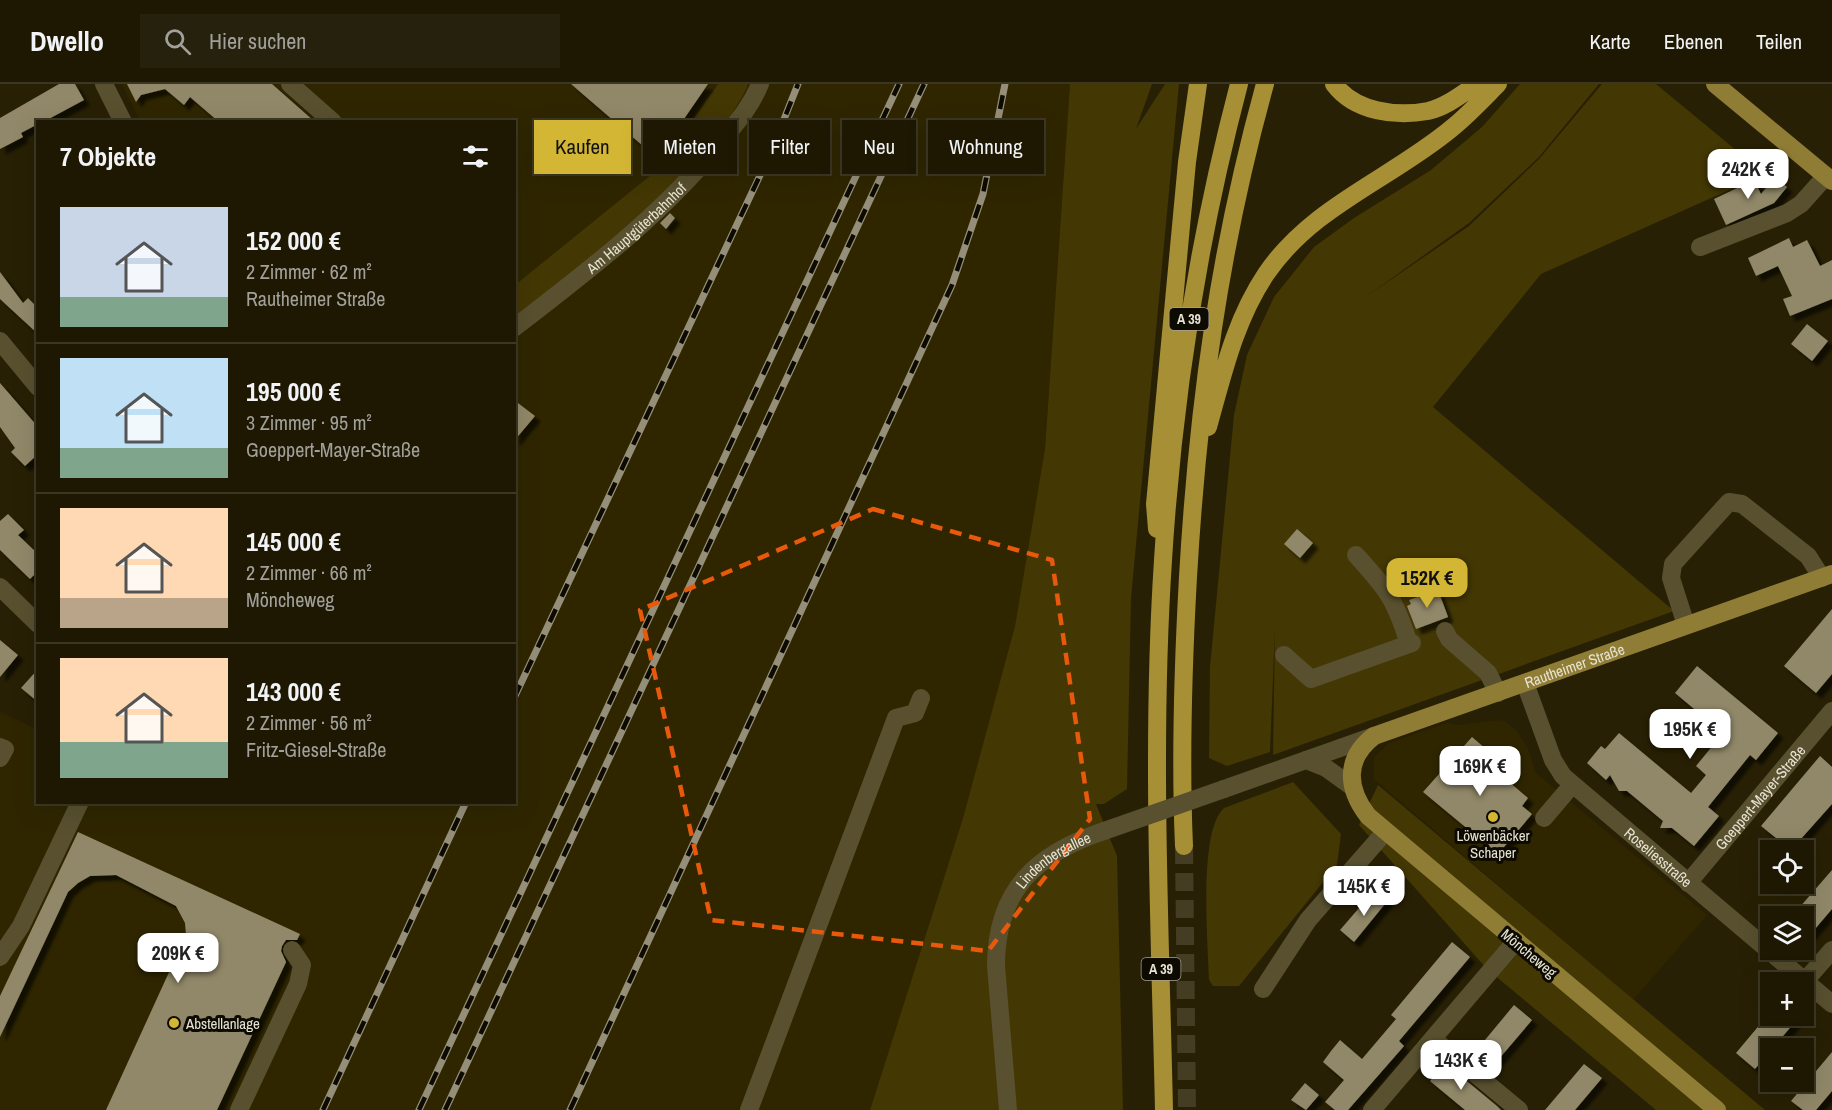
<!DOCTYPE html>
<html lang="de">
<meta charset="utf-8">
<style>
body{margin:0;font-family:"Archivo Narrow",sans-serif;background:#26210d;color:#f1f3f6;height:100vh;display:flex;flex-direction:column;font-size:22px;white-space:nowrap}
*{box-sizing:border-box;margin:0}
p{font-size:20px;color:#a1a09a}
.icon{flex:none;width:33px;height:33px;fill:none;stroke:currentColor;stroke-width:2;stroke-linecap:round;stroke-linejoin:round}
.map{position:relative;flex:1;overflow:hidden}
.panel{position:absolute;left:36px;top:36px;width:480px;height:684px;display:flex;flex-direction:column;background:#1e1803;border-radius:0px;box-shadow:0 6px 24px #0002,0 0 0 2px #3c3725}
.panel>*{flex:none}
.hud{position:absolute;left:534px;top:36px;width:570px;height:54px;display:flex;gap:12px}
.fabs{position:absolute;left:1760px;top:756px;display:grid;gap:12px}
.fabs a{display:grid;place-items:center;width:54px;height:54px;border-radius:0px;background:#1e1803;box-shadow:0 6px 24px #0002,0 0 0 2px #3c3725;font-size:30px}
.price{position:absolute;translate:-50% -51px;padding:0 14px;border-radius:12px;background:#fff;color:#222;font-size:20px;line-height:39px;filter:drop-shadow(0 2px 3px #0008)}
.price::after{content:'';position:absolute;left:50%;top:36px;width:18px;height:14px;margin-left:-9px;background:inherit;clip-path:polygon(0 0,100% 0,50% 100%)}
.price.active{background:#d4b635;color:#111}
ul{padding:0;list-style:none}
li{display:flex;align-items:center;gap:18px;height:150px;padding:0 24px}
li+li{border-top:2px solid #3c3725}
li span{display:grid;place-items:center;flex:none;width:168px;height:120px;border-radius:0px;color:#555}
li>.icon{margin-inline-start:auto}
span .icon{width:72px;height:72px;fill:#fffc;stroke-width:1}
li b{font-size:26px}
h2{display:flex;justify-content:space-between;align-items:center;height:72px;padding:0 24px;font-size:26px}
.chip{padding:0 21px;border-radius:0px;background:#1e1803;box-shadow:0 6px 24px #0002,0 0 0 2px #3c3725;font-size:21px;line-height:54px}
.chip.active{background:#d4b635;color:#111}
header{display:flex;align-items:center;gap:36px;box-sizing:border-box;height:84px;padding:0 30px;background:#1e1803;border-bottom:2px solid #3c3725}
header strong{font-size:28px}
nav{display:flex;gap:33px;margin-inline-start:auto;font-size:21px}
.search{width:420px;height:54px;background:#26210d;display:flex;align-items:center;gap:15px;box-sizing:border-box;padding:0 21px;border-radius:0px;color:#a1a09a;font-size:22px}
.map>svg:first-child{display:block}
</style>
<header>
<strong>Dwello</strong>
<div class="search"><svg class="icon" aria-label="search" viewBox="0 0 24 24"><circle cx="10" cy="10" r="6"/><path d="M15 15l6 6"/></svg>Hier suchen</div>
<nav><a>Karte</a><a>Ebenen</a><a>Teilen</a></nav>
</header>
<div class="map">
<svg width="1832" height="1026" viewBox="0 0 1832 1026">
<defs>
<filter id="shadow"><feDropShadow dx="5.5" dy="5.5" stdDeviation="1.5" flood-color="#0009"/></filter>
</defs>
<rect width="100%" height="100%" fill="#282004"/>
<path fill="#2f2600" d="M122,0H718L657,86L515,201L514,38L140,37Z
M748,0H1070L1045,365L1015,542L963,734L870,1026H0V628L37,645L38,718H514L515,237L722,46Z
M1503,636L1516,646L1528,665L1536,689L1707,831L1633,916L1374,695V674L1389,659L1447,639L1455,641Z"/>
<path fill="#433704" d="M718,0H748C745,10 738,19 733,28C684,111 590,178 515,237V201L657,86Z
M1070,0H1152L1136,45L1165,0H1179L1131,514L1127,705L1104,720H1096L1117,772L1123,1026H870L963,734L1015,542L1045,365Z
M1520,0H1599L1539,73L1469,139L1367,212L1469,142L1539,75L1602,0H1656L1765,90L1541,190L1433,323L1674,527L1273,671L1275,545L1270,668L1227,682L1209,674L1210,583L1234,331L1247,271L1274,213L1314,163L1354,134L1431,86L1482,43Z
M1293,698L1341,750L1337,781L1239,902H1213L1209,896C1208,859 1198,747 1224,724Z
M1378,701L1765,1026H1656L1487,885L1359,741Z"/>
<path fill="#918869" filter="url(#shadow)" d="M59,0H75L84,16L43,38H38V40L21,49L23,53L0,65V34Z
M127,0H272L315,38H219L190,13L184,21L165,5L141,11L136,18Z
M571,0H708L657,74Z
M1775,93L1787,103L1774,119L1726,141L1714,115L1754,96L1761,110Z
M670,129L675,134L666,145L660,139Z
M1789,154L1793,163L1807,156L1820,182L1832,176V215L1790,232L1783,215L1792,212L1778,182L1756,192L1748,174Z
M0,188L23,219L28,214L38,224V250L0,215Z
M1807,240L1828,257L1812,277L1791,260Z
M0,299L38,343V370L25,382L11,368L15,364L0,343Z
M514,316L535,332L514,357Z
M8,430L24,446L18,451L38,470V487L30,495L0,466V437Z
M1297,445L1313,459L1300,474L1284,460Z
M1438,506L1448,533L1416,545L1407,522L1411,520L1409,516Z
M1832,525V590L1816,609L1784,582Z
M0,556L18,571L0,593Z
M1697,582L1778,649L1756,676L1750,671L1708,723L1719,732L1694,762L1672,744H1660L1663,737L1627,707H1619L1610,691L1606,696L1587,679L1601,662L1605,665L1619,649L1691,709L1706,691L1696,682L1723,649L1675,609Z
M38,585V618L21,604Z
M1472,653L1486,665L1480,673L1528,714L1522,722L1532,730L1498,770L1423,708Z
M1820,672L1832,683V720L1791,766L1761,742Z
M78,748L300,850L297,856H286L282,862L281,867L286,878L217,1026H106L186,851L185,839L176,822L116,791L90,792L78,799L68,808L0,953V912Z
M1832,786V825L1803,859V832H1792Z
M1379,807L1389,815L1354,858L1340,846L1359,824L1362,827Z
M1452,858L1470,873L1399,957L1404,962L1348,1026H1335L1325,1018L1344,996L1323,978L1331,967L1340,956L1362,975L1396,935L1391,931Z
M1514,921L1532,936L1492,983L1475,968Z
M1767,932H1800L1755,985L1736,969Z
M1832,968V1007L1816,1026H1803L1791,1017Z
M1445,979L1497,1022L1501,1026H1465L1430,997Z
M1584,980L1602,994L1575,1026H1545Z
M1305,999L1319,1011L1306,1026L1291,1016Z"/>
<g fill="none" stroke-linecap="round" stroke-linejoin="round">
<path stroke="#453d23" stroke-width="18" stroke-dasharray="18 9" stroke-linecap="butt" d="M1184,762L1187,1026"/>
<g stroke="#58502f" stroke-width="18">
<path d="M104,0L123,38"/>
<path d="M290,0L333,38"/>
<path d="M1700,163L1787,129L1801,120L1826,92"/>
<path id="s1" d="M514,244C589,186 666,128 725,53C739,36 752,20 760,0"/>
<path d="M0,257L38,303"/>
<path d="M1356,471C1387,505 1395,515 1409,560"/>
<path d="M0,503L38,540"/>
<path d="M1686,541L1671,494L1673,480L1729,418L1742,420L1808,472L1822,494"/>
<path d="M1445,547L1449,555L1488,589L1498,609"/>
<path d="M1284,571L1311,595L1412,559"/>
<path id="s2" d="M1525,599L1553,676L1563,692L1832,920"/>
<path d="M0,663L5,665L0,674"/>
<path d="M1306,676L1326,684L1351,702"/>
<path d="M1224,705L1374,652"/>
<path d="M1544,734L1572,701"/>
<path id="s3" d="M1688,799L1832,627"/>
<path d="M0,873L21,842L80,718"/>
<path d="M1805,897L1832,866"/>
<path d="M1263,905L1308,836L1385,748"/>
<path d="M1433,955L1519,1026"/>
<path d="M239,1026L298,900L302,881L292,866"/>
<path d="M749,1026L896,634L915,629L921,614"/>
<path id="s4" d="M1008,1026L996,882C996,807 1035,770 1104,747"/>
<path d="M1372,1026L1515,858"/>
</g>
<g stroke="#907d35" stroke-width="18">
<path d="M1715,0L1832,97"/>
<path id="s5" d="M1717,1026L1368,732C1347,705 1344,675 1374,652L1832,490"/>
</g>
<path stroke="#a68f35" stroke-width="18" d="M1334,0C1355,28 1396,33 1428,27C1446,23 1462,10 1477,0
M1208,343C1223,290 1235,236 1266,190C1312,122 1391,95 1452,44C1468,31 1483,15 1498,0
M1157,445L1155,420L1187,78L1198,0
M1184,762C1180,672 1183,583 1188,493C1198,321 1219,166 1265,0
M1164,1026C1160,843 1151,659 1163,476C1173,315 1198,156 1239,0"/>
<g stroke="#958f7a" stroke-width="7">
<path id="rail" d="M514,614L771,68L798,0
M323,1026L466,718
M419,1026L899,0
M445,1026L924,0
M570,1026L952,201L983,110L1005,0"/>
</g>
<use href="#rail" stroke="#0d0a02" stroke-width="4.5" stroke-dasharray="14" stroke-linecap="butt"/>
<path stroke="#58502f" stroke-width="18" d="M1104,747L1224,705"/>
</g>
<path fill="none" stroke="#e8590c" stroke-width="4.5" stroke-dasharray="12 8" stroke-linejoin="round" d="M873,425L1052,476L1090,735L988,867L711,836L640,526Z"/>
<g fill="#d4b635" stroke="#0d0a02" stroke-width="2">
<circle cx="1493" cy="733" r="6"/>
<circle cx="174" cy="939" r="6"/>
</g>
<g text-anchor="middle" dominant-baseline="central" stroke-width="6" stroke-linejoin="round" paint-order="stroke">
<g fill="#0d0a02" stroke="#a6a294" stroke-width="1.5">
<rect x="1169.5" y="224" width="39" height="22" rx="4.5"/>
<rect x="1141.5" y="874" width="39" height="22" rx="4.5"/>
</g>
<g font-size="14" font-weight="bold" fill="#e7e3d3">
<text x="1189" y="235">A 39</text>
<text x="1161" y="885">A 39</text>
</g>
<g font-size="15" fill="#e7e3d3" stroke="#0d0a02">
<text stroke="none"><textPath href="#s1" startOffset="158">Am Hauptgüterbahnhof</textPath></text>
<text stroke="none"><textPath href="#s5" startOffset="760">Rautheimer Straße</textPath></text>
<text stroke="none"><textPath href="#s3" startOffset="112">Goeppert-Mayer-Straße</textPath></text>
<text stroke="none"><textPath href="#s2" startOffset="226">Roseliesstraße</textPath></text>
<text stroke="none"><textPath href="#s4" startOffset="273">Lindenbergallee</textPath></text>
<text transform="translate(1529 869) rotate(40)">Möncheweg</text>
</g>
<g font-size="15" fill="#e7e3d3" stroke="#0d0a02">
<text x="1493" y="751">Löwenbäcker<tspan x="1493" dy="17">Schaper</tspan></text>
<text x="186" y="939" text-anchor="start">Abstellanlage</text>
</g>
</g>
</svg>
<div class="fabs">
<a><svg class="icon" aria-label="locate" viewBox="0 0 24 24"><circle cx="12" cy="12" r="6"/><path d="M12 2v4M12 18v4M2 12h4M18 12h4"/></svg></a>
<a><svg class="icon" aria-label="layers" viewBox="0 0 24 24"><path d="M12 4l9 5-9 5-9-5zM3 14l9 5 9-5"/></svg></a>
<a>+</a>
<a>−</a>
</div>
<b class="price" style="left:1748px;top:116px">242K €</b>
<b class="price active" style="left:1427px;top:525px">152K €</b>
<b class="price" style="left:1690px;top:676px">195K €</b>
<b class="price" style="left:1480px;top:713px">169K €</b>
<b class="price" style="left:1364px;top:833px">145K €</b>
<b class="price" style="left:178px;top:900px">209K €</b>
<b class="price" style="left:1461px;top:1007px">143K €</b>
<div class="hud">
<a class="chip active">Kaufen</a>
<a class="chip">Mieten</a>
<a class="chip">Filter</a>
<a class="chip">Neu</a>
<a class="chip">Wohnung</a>
</div>
<section class="panel">
<h2>7 Objekte<svg class="icon" aria-label="filters" viewBox="0 0 24 24"><path d="M4 7h16M4 17h16"/><circle cx="9" cy="7" r="2"/><circle cx="15" cy="17" r="2"/></svg></h2>
<ul>
<li><span style="background:linear-gradient(#c9d6e8 75%,#7fa58c 0)"><svg class="icon" aria-label="home" viewBox="0 0 24 24"><path d="M3 11l9-7 9 7M6 9v11h12V9"/></svg></span><div><b>152 000 €</b><p>2 Zimmer · 62 m²</p><p>Rautheimer Straße</p></div></li>
<li><span style="background:linear-gradient(#bfe0f5 75%,#7fa58c 0)"><svg class="icon" aria-label="home" viewBox="0 0 24 24"><path d="M3 11l9-7 9 7M6 9v11h12V9"/></svg></span><div><b>195 000 €</b><p>3 Zimmer · 95 m²</p><p>Goeppert-Mayer-Straße</p></div></li>
<li><span style="background:linear-gradient(#ffd9b3 75%,#b9a48a 0)"><svg class="icon" aria-label="home" viewBox="0 0 24 24"><path d="M3 11l9-7 9 7M6 9v11h12V9"/></svg></span><div><b>145 000 €</b><p>2 Zimmer · 66 m²</p><p>Möncheweg</p></div></li>
<li><span style="background:linear-gradient(#ffd9b3 70%,#7fa58c 0)"><svg class="icon" aria-label="home" viewBox="0 0 24 24"><path d="M3 11l9-7 9 7M6 9v11h12V9"/></svg></span><div><b>143 000 €</b><p>2 Zimmer · 56 m²</p><p>Fritz-Giesel-Straße</p></div></li>
</ul>
</section>
</div>
